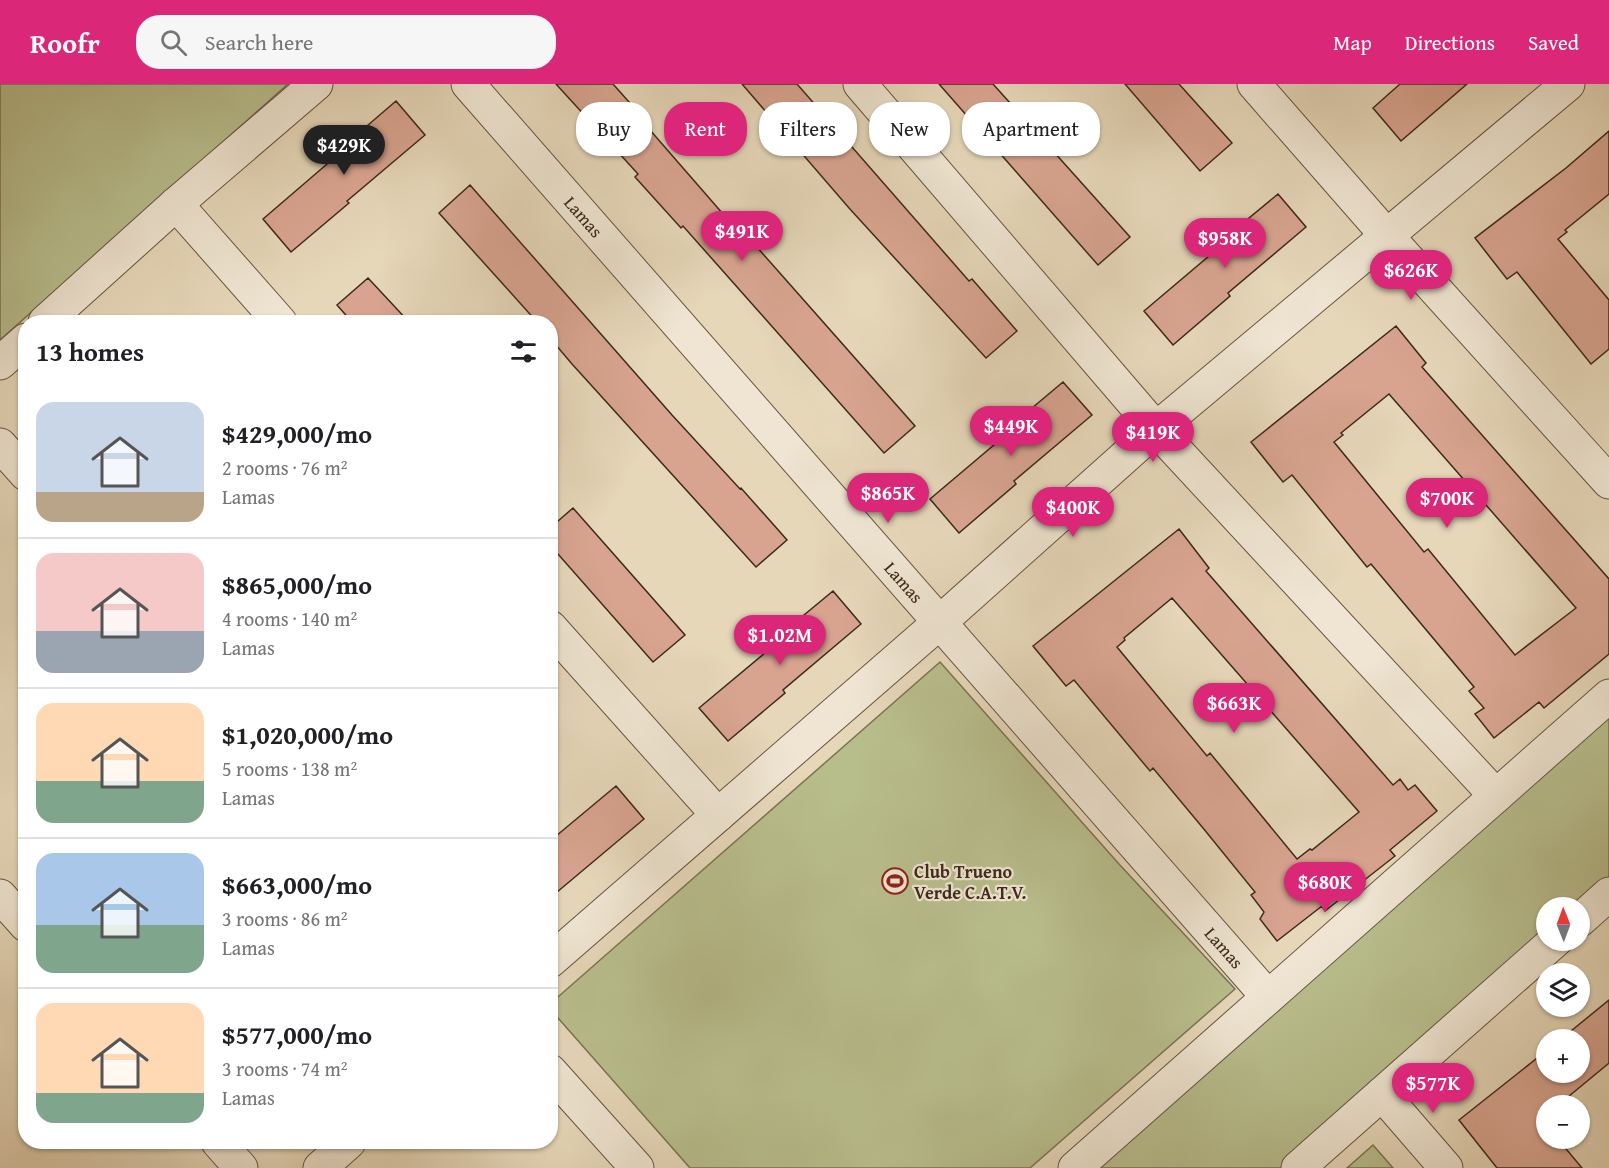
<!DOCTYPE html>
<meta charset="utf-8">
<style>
body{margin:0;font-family:"Gentium Book Plus",serif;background:#f6f6f6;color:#202124;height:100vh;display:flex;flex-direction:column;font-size:22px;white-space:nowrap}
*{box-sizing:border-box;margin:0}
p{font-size:20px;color:#757577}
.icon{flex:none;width:33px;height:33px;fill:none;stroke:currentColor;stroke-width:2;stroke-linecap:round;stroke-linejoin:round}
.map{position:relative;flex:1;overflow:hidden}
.side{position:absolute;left:18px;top:231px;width:540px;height:834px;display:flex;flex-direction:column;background:#fff;border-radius:24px;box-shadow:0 2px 4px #0004}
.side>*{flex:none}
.guide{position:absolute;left:576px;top:18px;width:570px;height:54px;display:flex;gap:12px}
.needle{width:39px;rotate:359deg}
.controls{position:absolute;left:1536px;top:813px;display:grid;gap:12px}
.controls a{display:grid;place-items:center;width:54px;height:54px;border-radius:50%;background:#fff;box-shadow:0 2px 4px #0004;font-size:30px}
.price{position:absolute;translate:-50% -51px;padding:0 14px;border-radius:21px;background:#db2777;color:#fff;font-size:20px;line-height:39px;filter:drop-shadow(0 2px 3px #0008)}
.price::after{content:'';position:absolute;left:50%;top:36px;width:18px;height:14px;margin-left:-9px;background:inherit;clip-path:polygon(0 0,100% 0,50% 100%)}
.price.active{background:#222;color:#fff}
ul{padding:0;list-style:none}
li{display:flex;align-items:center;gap:18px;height:150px;padding:0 18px}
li+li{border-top:2px solid #e0e0e0}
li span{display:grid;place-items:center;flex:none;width:168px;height:120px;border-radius:18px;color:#555}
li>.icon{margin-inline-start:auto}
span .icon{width:72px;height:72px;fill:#fffc;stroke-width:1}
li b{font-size:26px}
h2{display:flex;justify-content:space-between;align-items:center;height:72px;padding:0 18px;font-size:26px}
.tag{padding:0 21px;border-radius:24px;background:#fff;box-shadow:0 2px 4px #0004;font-size:21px;line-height:54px}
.tag.active{background:#db2777;color:#fff}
header{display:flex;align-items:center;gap:36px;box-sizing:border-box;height:84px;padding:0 30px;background:#db2777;color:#fff}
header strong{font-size:28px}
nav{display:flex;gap:33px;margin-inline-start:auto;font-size:21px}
.search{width:420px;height:54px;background:#f6f6f6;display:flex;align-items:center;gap:15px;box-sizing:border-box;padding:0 21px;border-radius:24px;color:#757577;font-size:22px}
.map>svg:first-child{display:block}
</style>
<header>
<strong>Roofr</strong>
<div class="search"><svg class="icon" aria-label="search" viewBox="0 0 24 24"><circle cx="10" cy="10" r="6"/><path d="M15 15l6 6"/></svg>Search here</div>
<nav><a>Map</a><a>Directions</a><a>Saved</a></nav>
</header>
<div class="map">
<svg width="1609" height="1084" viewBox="0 0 1609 1084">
<rect width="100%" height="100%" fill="#e6d7b9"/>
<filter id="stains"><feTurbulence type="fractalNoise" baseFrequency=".00333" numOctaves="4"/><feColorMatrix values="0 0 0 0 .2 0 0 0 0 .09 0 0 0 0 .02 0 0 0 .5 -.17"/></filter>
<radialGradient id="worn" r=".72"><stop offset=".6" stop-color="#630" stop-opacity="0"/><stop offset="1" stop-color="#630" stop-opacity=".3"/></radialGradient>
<path fill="#b8bd8c" stroke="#7a7354" stroke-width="1.5" d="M0,0H288L0,256Z
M940,578L1119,780L1235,905L1030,1084H690L551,926V919Z
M1609,612V810L1580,824H1546V856L1298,1084H1075Z
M1373,1061L1393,1084H1347Z"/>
<path fill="#d8a490" stroke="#3d291b" stroke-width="1.5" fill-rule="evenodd" d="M556,0H613L645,36L643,38L730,138L733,136L915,342L884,369L683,142L681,144L635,93L638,90Z
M742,0H797L969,197L972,195L1017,247L986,274L849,124Z
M939,0H993L1130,153L1098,181Z
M1125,0H1179L1232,59L1200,87Z
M1400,0H1467L1401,57L1373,24Z
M396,17L425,51L347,117L349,119L291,168L263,135L341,68L339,66Z
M1609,47V110L1565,146L1567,148L1558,155L1609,216V265L1591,280L1517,188L1507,195L1475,154L1566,84Z
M470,101L672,331L740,405L741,404L787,456L756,483L572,280L550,254V238H537L439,129Z
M1278,110L1306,143L1228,209L1230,212L1173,261L1144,227L1222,161L1220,158Z
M368,194L409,238H352L337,221Z
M1396,242L1426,279L1422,283L1609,495V570L1544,624L1539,618L1494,654L1475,630L1484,624L1469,607L1474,603L1371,480L1367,483L1292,391L1283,398L1251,358ZM1389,310L1576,524L1515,571L1428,465L1424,468L1334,358L1343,351L1341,349Z
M1063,298L1092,331L1014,397L1016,400L959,449L930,415L1008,349L1006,346Z
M573,424L685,551L653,578L550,461V444Z
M1179,445L1209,484L1206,487L1393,701L1400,695L1408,706L1415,701L1437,727L1390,766L1395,772L1325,827L1322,822L1277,857L1260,835L1264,828L1251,811L1255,808L1203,744L1153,684L1150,687L1074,596L1066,602L1033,562ZM1172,514L1359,728L1312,766L1310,765L1297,775L1210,669L1207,672L1117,563L1125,556L1124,554Z
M833,507L861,540L783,606L785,609L728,657L699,624L778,558L775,555Z
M616,702L644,735L550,814V757Z
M1609,916V979L1557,1022H1546V1030L1541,1035L1546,1042V1054H1557L1582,1084H1497L1459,1036L1546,967V988H1580V956H1560Z"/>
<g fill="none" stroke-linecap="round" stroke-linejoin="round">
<g stroke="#675442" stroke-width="35">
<g id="minor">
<path id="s1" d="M468,0L1268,913"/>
<path d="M860,0L1156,345L1496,712"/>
<path d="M1254,0L1387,152L1609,398"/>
<path d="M176,120L280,238"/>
<path d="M45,238L176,120L316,0"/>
<path d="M0,279L26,256"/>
<path d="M0,361L26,390"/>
<path d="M550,543L718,731"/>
<path d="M0,812L26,841"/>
<path d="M1580,836L1609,810"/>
<path d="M550,877L940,538L1156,345L1568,0"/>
<path d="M550,987L637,1084"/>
<path d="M1382,1010L1446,1084"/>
<path d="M218,1058L241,1084"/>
<path d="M320,1084L349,1058"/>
<path d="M1075,1084L1609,612"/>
<path d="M1298,1084L1556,856"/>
</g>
</g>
<use href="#minor" stroke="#efe5d2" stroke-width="33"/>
</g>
<defs>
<g id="stadium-ring" transform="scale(1.35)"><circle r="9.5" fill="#efe5d2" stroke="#8f2418" stroke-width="1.5"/><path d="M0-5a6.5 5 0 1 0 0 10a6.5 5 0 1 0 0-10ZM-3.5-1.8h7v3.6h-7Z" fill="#8f2418"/></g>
</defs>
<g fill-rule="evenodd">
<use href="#stadium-ring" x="895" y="797"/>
</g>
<g text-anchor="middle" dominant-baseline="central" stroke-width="4.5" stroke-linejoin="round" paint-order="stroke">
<g font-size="18" fill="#3d291b" stroke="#efe5d2">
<text stroke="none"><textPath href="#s1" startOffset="176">Lamas</textPath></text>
<text stroke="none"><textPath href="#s1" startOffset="662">Lamas</textPath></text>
<text stroke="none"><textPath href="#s1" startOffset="1148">Lamas</textPath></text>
</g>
<g font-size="18" font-weight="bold" fill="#3d291b" stroke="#efe5d2" text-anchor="start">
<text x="914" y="787">Club Trueno<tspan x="914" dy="21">Verde C.A.T.V.</tspan></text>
</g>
</g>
<rect width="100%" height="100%" filter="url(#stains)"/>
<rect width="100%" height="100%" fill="url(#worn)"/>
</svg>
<div class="controls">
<a><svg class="needle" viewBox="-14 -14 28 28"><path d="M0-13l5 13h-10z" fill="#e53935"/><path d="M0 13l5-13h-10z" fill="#757577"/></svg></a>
<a><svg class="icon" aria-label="layers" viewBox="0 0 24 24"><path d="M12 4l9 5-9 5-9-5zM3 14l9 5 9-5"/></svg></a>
<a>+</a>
<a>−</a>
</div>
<b class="price active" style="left:344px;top:92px">$429K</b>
<b class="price" style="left:742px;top:178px">$491K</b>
<b class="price" style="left:1225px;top:185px">$958K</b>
<b class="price" style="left:1411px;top:217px">$626K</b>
<b class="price" style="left:1011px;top:373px">$449K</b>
<b class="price" style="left:1153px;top:379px">$419K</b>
<b class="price" style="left:888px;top:440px">$865K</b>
<b class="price" style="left:1447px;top:445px">$700K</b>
<b class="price" style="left:1073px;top:454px">$400K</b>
<b class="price" style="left:780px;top:582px">$1.02M</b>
<b class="price" style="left:1234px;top:650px">$663K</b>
<b class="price" style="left:1325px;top:829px">$680K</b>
<b class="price" style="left:1433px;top:1030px">$577K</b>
<div class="guide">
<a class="tag">Buy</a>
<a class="tag active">Rent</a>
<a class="tag">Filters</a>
<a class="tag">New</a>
<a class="tag">Apartment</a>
</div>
<section class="side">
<h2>13 homes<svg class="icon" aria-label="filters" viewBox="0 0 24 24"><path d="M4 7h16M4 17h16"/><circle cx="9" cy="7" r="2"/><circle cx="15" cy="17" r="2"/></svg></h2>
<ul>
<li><span style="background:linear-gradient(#c9d6e8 75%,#b9a48a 0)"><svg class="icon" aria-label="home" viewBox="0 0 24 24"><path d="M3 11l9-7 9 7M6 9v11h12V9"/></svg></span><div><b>$429,000/mo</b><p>2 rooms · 76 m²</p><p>Lamas</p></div></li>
<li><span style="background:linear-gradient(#f6c9c9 65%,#9aa5b1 0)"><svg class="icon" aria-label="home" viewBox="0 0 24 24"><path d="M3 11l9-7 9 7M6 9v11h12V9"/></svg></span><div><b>$865,000/mo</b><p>4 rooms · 140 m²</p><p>Lamas</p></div></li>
<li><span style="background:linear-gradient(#ffd9b3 65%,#7fa58c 0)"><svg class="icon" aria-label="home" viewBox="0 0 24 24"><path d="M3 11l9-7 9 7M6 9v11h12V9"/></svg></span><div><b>$1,020,000/mo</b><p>5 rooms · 138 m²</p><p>Lamas</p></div></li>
<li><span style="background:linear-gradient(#a9c7e8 60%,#7fa58c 0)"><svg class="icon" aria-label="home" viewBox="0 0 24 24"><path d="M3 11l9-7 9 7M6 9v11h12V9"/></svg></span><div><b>$663,000/mo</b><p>3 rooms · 86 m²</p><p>Lamas</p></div></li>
<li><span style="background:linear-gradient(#ffd9b3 75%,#7fa58c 0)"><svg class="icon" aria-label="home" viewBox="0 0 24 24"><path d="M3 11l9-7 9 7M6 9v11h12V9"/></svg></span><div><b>$577,000/mo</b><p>3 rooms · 74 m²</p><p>Lamas</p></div></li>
</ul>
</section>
</div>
